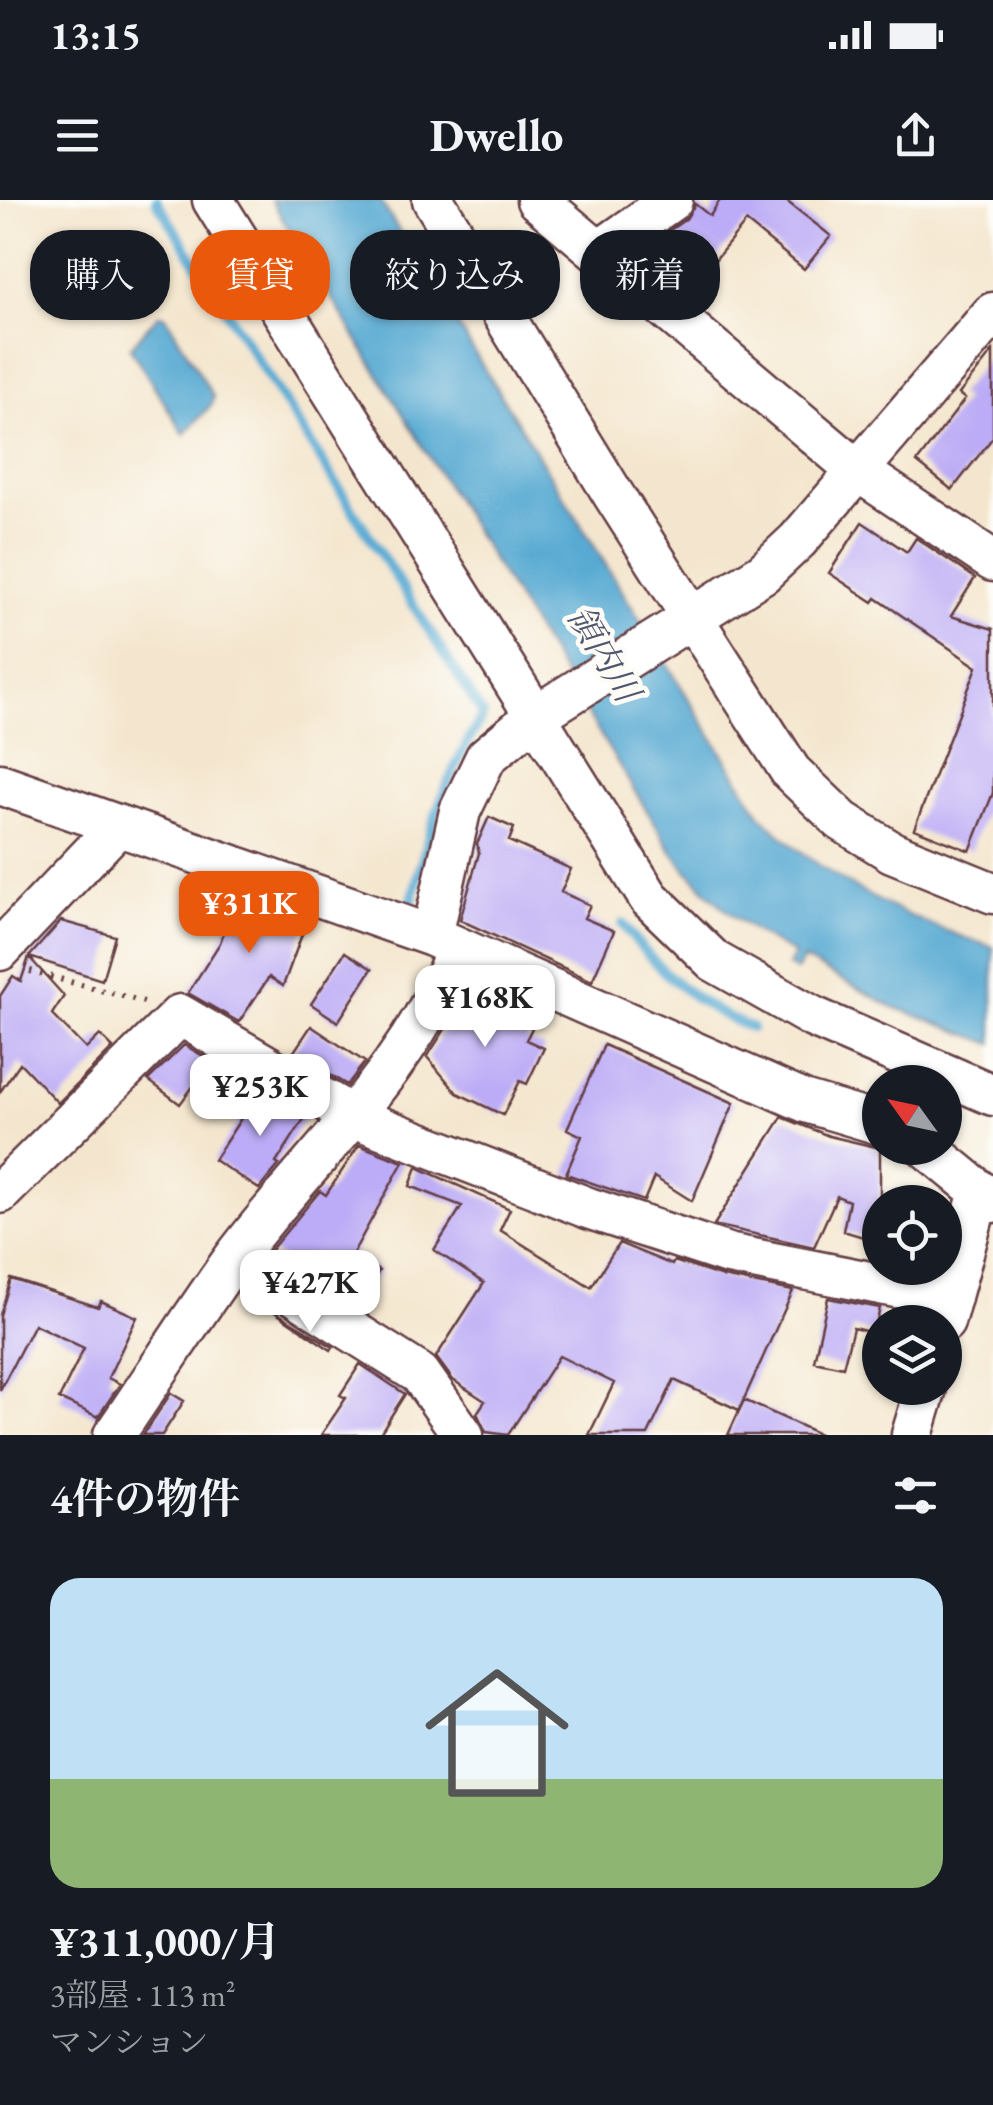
<!DOCTYPE html>
<html lang="ja">
<meta charset="utf-8">
<style>
body{margin:0;font-family:"EB Garamond","Noto Serif JP",serif;background:#20242c;color:#f1f3f6;height:100vh;display:flex;flex-direction:column;font-size:38px;white-space:nowrap}
*{box-sizing:border-box;margin:0}
p{font-size:32px;color:#9ea1a6}
.icon{flex:none;width:55px;height:55px;fill:none;stroke:currentColor;stroke-width:2;stroke-linecap:round;stroke-linejoin:round}
.map{position:relative;height:1235px;overflow:hidden}
.details{display:flex;flex-direction:column;background:#171b24;flex:1}
.details>*{flex:none}
.banner{position:absolute;left:30px;top:30px;width:935px;height:90px;display:flex;gap:20px}
.needle{width:65px;rotate:303deg}
.controls{position:absolute;left:862px;top:865px;display:grid;gap:20px}
.controls a{display:grid;place-items:center;width:100px;height:100px;border-radius:50%;background:#171b24;box-shadow:0 2px 8px #0004;font-size:50px}
.price{position:absolute;translate:-50% -85px;padding:0 22px;border-radius:20px;background:#fff;color:#222;font-size:32px;line-height:65px;filter:drop-shadow(0 2px 5px #0008)}
.price::after{content:'';position:absolute;left:50%;top:60px;width:30px;height:22px;margin-left:-15px;background:inherit;clip-path:polygon(0 0,100% 0,50% 100%)}
.price.active{background:#ea580c;color:#fff}
ul{padding:0;list-style:none}
li{display:grid;align-content:center;gap:20px;height:530px;padding:0 50px}
li span{display:grid;place-items:center;height:310px;border-radius:30px;color:#555}
li>.icon{margin-inline-start:auto}
span .icon{width:180px;height:180px;fill:#fffc;stroke-width:1}
li b{font-size:42px}
h2{display:flex;justify-content:space-between;align-items:center;height:120px;padding:0 50px;font-size:42px}
.pill{padding:0 35px;border-radius:40px;background:#171b24;box-shadow:0 2px 8px #0004;font-size:35px;line-height:90px}
.pill.active{background:#ea580c;color:#fff}
.status{display:flex;justify-content:space-between;align-items:center;height:70px;padding:0 50px;background:#171b24;direction:ltr}
.status svg{height:28px;fill:currentColor}
header{display:flex;justify-content:space-between;align-items:center;height:130px;padding:0 50px;background:#171b24;font-size:45px;font-weight:700}
.map>svg:first-child{display:block}
</style>
<div class="status"><b>13:15</b><svg viewBox="0 0 49 12"><path d="M0 12V9h3v3zM5 12V6h3v6zM10 12V3h3v9zM15 12V0h3v12zM26 1h20v11H26zM47 4h2v5h-2z"/></svg></div>
<header><svg class="icon" aria-label="menu" viewBox="0 0 24 24"><path d="M4 6h16M4 12h16M4 18h16"/></svg>Dwello<svg class="icon" aria-label="share" viewBox="0 0 24 24"><path d="M12 15V3M7 8l5-5 5 5M5 13v7h14v-7"/></svg></header>
<div class="map">
<svg width="993" height="1235" viewBox="0 0 993 1235">
<rect width="100%" height="100%" fill="#fdfcf7"/>
<filter id="ink" filterUnits="userSpaceOnUse"><feTurbulence type="fractalNoise" baseFrequency=".01" numOctaves="2"/><feDisplacementMap in="SourceGraphic" scale="20" xChannelSelector="R" yChannelSelector="G"/><feConvolveMatrix kernelMatrix="1 2 1 2 8 2 1 2 1" color-interpolation-filters="sRGB"/></filter>
<filter id="wash" filterUnits="userSpaceOnUse"><feTurbulence type="fractalNoise" baseFrequency=".0048" numOctaves="4" result="noise"/><feDisplacementMap in="SourceGraphic" scale="40" xChannelSelector="R" yChannelSelector="G"/><feGaussianBlur stdDeviation="2.25" result="paint"/><feColorMatrix in="noise" values="0 0 0 0 0 0 0 0 0 0 0 0 0 0 0 0 0 1.4 0 .05"/><feComposite in="paint" operator="in"/></filter>
<g filter="url(#wash)">
<rect width="100%" height="100%" fill="#f4e6ce"/>
<path fill="#58aad3" stroke="#51647f" stroke-width="2.5" d="M271,0H380L760,614C819,678 910,721 993,747V844L891,806L803,759L796,771L788,766L794,754C739,725 711,701 673,653Z
M158,115H165L213,196L212,204L184,234L130,148Z"/>
<g fill="none" stroke-linecap="round" stroke-linejoin="round">
<path stroke="#58aad3" stroke-width="10" d="M156,0L483,515C444,580 428,632 411,705
M623,724C655,769 699,808 752,828"/>
</g>
<g id="blocks">
<path fill="#bcabf6" d="M720,0H785L831,36L804,69L746,22L715,60L707,53L681,86L646,59L660,37L686,19L695,4L710,16Z
M118,40L139,58L113,91L91,73Z
M993,151V237L952,290L917,262L965,199L959,194Z
M862,322L907,352L916,338L975,378L951,416L993,429V593L970,651L914,629L977,467L876,398L873,402L829,373Z
M489,617L514,628L509,641L571,669L561,692L590,705L584,718L614,731L592,781L460,720L479,653L477,644Z
M238,693L308,718L283,786L269,777L239,822L188,793L220,743Z
M61,721L115,736L102,780L29,757Z
M345,752L372,769L338,822L311,804Z
M29,757L64,796L52,814L86,849L100,835L113,848L58,903L20,863L0,892V796L13,776L21,781Z
M470,779L506,795L498,810L533,826L526,840L544,848L527,884L520,881L503,915L457,893L427,857L460,806Z
M311,826L365,862L347,885L293,853Z
M184,845L212,861L180,904L148,880Z
M604,845L734,903L692,1001L654,977L644,1001L566,974L582,936L567,929Z
M260,889L306,916L276,963L279,965L259,989L214,960Z
M782,917L829,936L880,948V1042L843,1031L849,1001L837,996L814,1047L714,1025Z
M359,945L403,962L352,1055L379,1071L358,1106L270,1051L320,991L326,995Z
M417,967L510,1009L500,1030L591,1087L619,1043L672,1065L674,1061L723,1077L793,1091L739,1210L674,1180L648,1235H589L614,1183L559,1156L508,1235L486,1232L477,1213L485,1201L453,1180L436,1157L484,1083L434,1050L462,1006L410,986Z
M11,1079L98,1107L101,1101L137,1117L108,1178L120,1184L98,1217L59,1199L84,1148L34,1124L0,1190V1115Z
M828,1098L880,1108L874,1133L853,1128L843,1167L814,1161Z
M267,1107L333,1147L331,1150Z
M360,1164L405,1194L379,1235H321L346,1198L340,1195Z
M171,1193L184,1201L162,1235H143Z
M744,1200L821,1235H728Z"/>
</g>
</g>
<g filter="url(#ink)">
<use href="#blocks" fill-opacity="0" stroke="#643d43" stroke-width="2.5"/>
<g fill="none" stroke-linecap="round" stroke-linejoin="round">
<g stroke="#643d43" stroke-width="45">
<path id="minor" d="M213,0L649,698L714,761L813,817L993,895
M433,0L613,294L791,572L842,621L892,652L993,693
M537,0L858,271L993,361
M598,52L672,0
M0,584L432,736L806,902L880,924
M432,736L460,611L486,557L534,517L763,373L798,340L993,113
M0,750L117,627
M927,948L993,1002
M0,993L180,815L356,918L588,1008L728,1054L951,1098
M235,1057L420,1174L463,1235
M944,1122L980,991
M114,1235C155,1176 193,1115 235,1057C314,952 407,875 458,748
M912,1235L926,1188"/>
</g>
<path stroke="#643d43" stroke-width="6" stroke-dasharray="2.5 8" stroke-linecap="butt" d="M30,771L144,802"/>
<use href="#minor" stroke="#fff" stroke-width="40"/>
</g>
</g>
<g text-anchor="middle" dominant-baseline="central" stroke-width="9" stroke-linejoin="round" paint-order="stroke">
<g font-size="35" font-style="italic" fill="#50576e" stroke="#fdfcf7">
<text transform="translate(604 453) rotate(59)">領内川</text>
</g>
</g>
</svg>
<div class="controls">
<a><svg class="needle" viewBox="-14 -14 28 28"><path d="M0-13l5 13h-10z" fill="#e53935"/><path d="M0 13l5-13h-10z" fill="#9ea1a6"/></svg></a>
<a><svg class="icon" aria-label="locate" viewBox="0 0 24 24"><circle cx="12" cy="12" r="6"/><path d="M12 2v4M12 18v4M2 12h4M18 12h4"/></svg></a>
<a><svg class="icon" aria-label="layers" viewBox="0 0 24 24"><path d="M12 4l9 5-9 5-9-5zM3 14l9 5 9-5"/></svg></a>
</div>
<b class="price active" style="left:249px;top:756px">¥311K</b>
<b class="price" style="left:485px;top:850px">¥168K</b>
<b class="price" style="left:260px;top:939px">¥253K</b>
<b class="price" style="left:310px;top:1135px">¥427K</b>
<div class="banner">
<a class="pill">購入</a>
<a class="pill active">賃貸</a>
<a class="pill">絞り込み</a>
<a class="pill">新着</a>
</div>
</div>
<section class="details">
<h2>4件の物件<svg class="icon" aria-label="filters" viewBox="0 0 24 24"><path d="M4 7h16M4 17h16"/><circle cx="9" cy="7" r="2"/><circle cx="15" cy="17" r="2"/></svg></h2>
<ul>
<li><span style="background:linear-gradient(#bfe0f5 65%,#8fb573 0)"><svg class="icon" aria-label="home" viewBox="0 0 24 24"><path d="M3 11l9-7 9 7M6 9v11h12V9"/></svg></span><div><b>¥311,000/月</b><p>3部屋 · 113 m²</p><p>マンション</p></div></li>
</ul>
</section>
